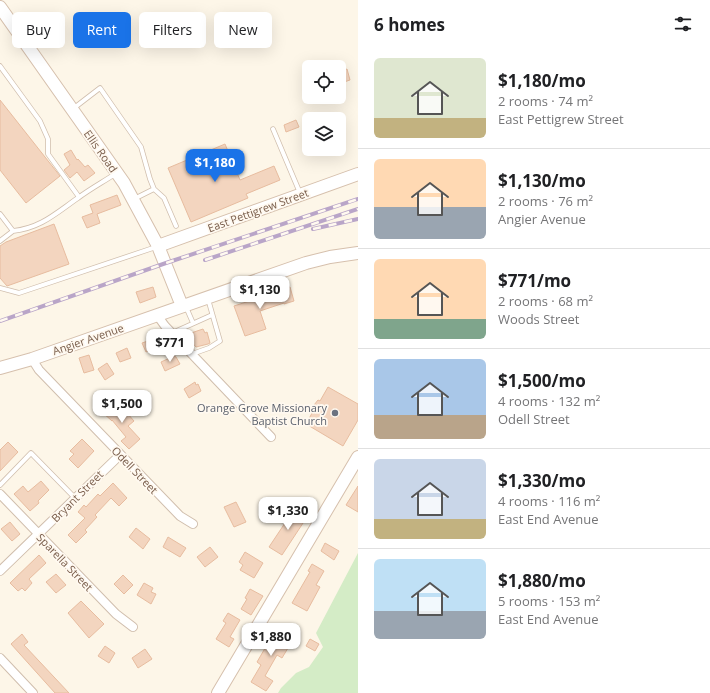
<!DOCTYPE html>
<meta charset="utf-8">
<style>
body{margin:0;font-family:"Open Sans",sans-serif;background:#f6f6f6;color:#202124;height:100vh;display:flex;flex-direction:column;font-size:15px;white-space:nowrap}
*{box-sizing:border-box;margin:0}
p{font-size:13px;color:#757577}
.icon{flex:none;width:22px;height:22px;fill:none;stroke:currentColor;stroke-width:2;stroke-linecap:round;stroke-linejoin:round}
.map{position:relative;flex:1;overflow:hidden}
.drawer{display:flex;flex-direction:column;background:#fff;width:352px}
.drawer>*{flex:none}
.top-card{position:absolute;left:12px;top:12px;width:286px;height:36px;display:flex;gap:8px}
.fabs{position:absolute;left:302px;top:60px;display:grid;gap:8px}
.fabs a{display:grid;place-items:center;width:44px;height:44px;border-radius:6px;background:#fff;box-shadow:0 4px 16px #0002;font-size:20px}
.price{position:absolute;translate:-50% -34px;padding:0 9px;border-radius:8px;background:#fff;color:#222;font-size:13px;line-height:26px;filter:drop-shadow(0 1px 2px #0008)}
.price::after{content:'';position:absolute;left:50%;top:24px;width:12px;height:9px;margin-left:-6px;background:inherit;clip-path:polygon(0 0,100% 0,50% 100%)}
.price.current{background:#1a73e8;color:#fff}
ul{padding:0;list-style:none}
li{display:flex;align-items:center;gap:12px;height:100px;padding:0 16px}
li+li{border-top:1px solid #e0e0e0}
li span{display:grid;place-items:center;flex:none;width:112px;height:80px;border-radius:6px;color:#555}
li>.icon{margin-inline-start:auto}
span .icon{width:48px;height:48px;fill:#fffc;stroke-width:1}
li b{font-size:17px}
h2{display:flex;justify-content:space-between;align-items:center;height:48px;padding:0 16px;font-size:17px}
.pill{padding:0 14px;border-radius:6px;background:#fff;box-shadow:0 4px 16px #0002;font-size:14px;line-height:36px}
.pill.current{background:#1a73e8;color:#fff}
main{display:flex;flex:1;min-height:0}
.map>svg:first-child{display:block}
</style>
<main>
<div class="map">
<svg width="358" height="693" viewBox="0 0 358 693">
<rect width="100%" height="100%" fill="#fdf6e8"/>
<path fill="#d4ecc6" d="M358,553V693H278L281,688L296,673L309,667L323,647L316,633Z"/>
<path fill="#f3d5bf" stroke="#e7bc9f" d="M347,69L350,80L341,83L339,72Z
M0,100L60,176L26,203L0,170Z
M296,120L299,127L286,132L284,125Z
M225,144L240,180L274,166L280,180L246,194L248,198L191,222L168,168Z
M71,150L77,160L78,159L85,167L88,165L95,173L84,181L77,172L70,178L64,170L70,165L64,154Z
M117,195L121,205L97,214L100,223L87,228L82,217L93,213L90,205Z
M54,224L69,264L7,286L0,278V246L6,242Z
M153,287L156,297L140,303L136,292Z
M290,287L294,301L284,304V303L260,311L266,329L245,336L234,306L265,296L264,294L273,290V292Z
M203,329L205,333L207,332L210,343L208,344L196,347L185,335Z
M154,339L157,347L146,352L142,343Z
M127,348L131,358L120,362L116,353Z
M89,355L94,370L84,373L79,358Z
M174,356L176,357L180,364L165,371L161,362Z
M107,363L114,374L105,380L98,369Z
M195,382L196,385L198,384L201,391L189,398L184,389Z
M328,387L358,404V420L343,446L306,424L316,406L314,405L318,400L320,401Z
M112,402L125,414L127,413L134,421L128,426L140,439L129,449L121,441L126,437L112,420V421L102,412Z
M82,439L94,451L78,468L69,459L74,454L70,451Z
M8,442L18,452L0,471V450Z
M41,481L49,490L38,501L39,503L30,511L14,494L23,486L28,492Z
M113,483L127,498L119,506L111,498L95,515L97,517L85,530L87,532L76,543L68,535L85,518L78,512L84,505L86,507L98,494L100,496Z
M358,486V512L346,505Z
M236,502L246,522L234,527L224,507Z
M292,508L307,517L282,555L269,547L287,520L286,519Z
M10,522L20,534L12,541L1,529Z
M136,528L150,539L143,549L129,537Z
M168,537L186,548L180,557L163,547Z
M325,543L339,551L334,560L321,551Z
M210,547L218,557L205,567L197,557Z
M245,552L263,563L254,578L240,570L243,565L239,562Z
M39,555L46,563L29,579L32,583L25,591L22,588L18,591L10,583Z
M312,564L324,571L316,585L320,587L307,611L292,603L310,572L308,571Z
M56,574L66,585L56,593L46,582Z
M123,575L133,585L124,594L114,584Z
M144,583L153,588L151,592L156,594L151,604L137,595Z
M250,589L263,596L251,615L241,609L247,599L245,598Z
M81,601L104,624L89,638L68,613Z
M228,613L240,620L230,637L234,639L229,647L216,639L226,623L223,621Z
M278,626L293,635L286,647L288,648L282,658L277,655L265,676L273,681L266,691L251,682L261,665L257,662Z
M22,634L28,642L24,645L69,693H55L11,644Z
M310,639L319,644L315,651L306,646Z
M105,646L115,653L109,663L98,656Z
M145,649L152,659L138,668L132,658Z"/>
<g fill="none" stroke-linecap="round" stroke-linejoin="round">
<g stroke="#d0bead" stroke-width="5.5">
<path id="lane" d="M0,66L40,121L48,139V154L79,197
M74,108L100,88L141,147L150,179L154,189L164,198L176,226
M273,129L300,193
M134,199L154,189
M0,214L13,231C41,228 56,213 78,198C90,189 103,182 115,174
M0,241L13,231
M0,288L19,293L156,247
M186,307L193,323
M172,333L212,315
M192,354L209,348L220,341L208,299
M0,485L31,453L75,498"/>
</g>
<g stroke="#d0bead" stroke-width="10">
<path id="street" d="M157,315L165,326L271,437
M32,359L39,370L180,516L193,524
M0,494L116,614L133,627
M0,571L120,455
M0,658L33,693"/>
</g>
<g stroke="#d6c0ad" stroke-width="14">
<path id="secondary" d="M0,7L124,183L158,246L182,306
M158,246L358,174
M0,368L32,359L306,263L330,257L358,253
M218,693L358,457"/>
</g>
<use href="#lane" stroke="#fff" stroke-width="4"/>
<use href="#street" stroke="#fff" stroke-width="8"/>
<use href="#secondary" stroke="#fff" stroke-width="12"/>
<g stroke="#b9a5c8" stroke-width="4">
<path id="rail" d="M313,229L358,219
M205,260L358,209
M0,321L166,263L358,199"/>
</g>
<use href="#rail" stroke="#fff9f0" stroke-width="2.5" stroke-dasharray="8" stroke-linecap="butt"/>
</g>
<circle fill="#6b7280" stroke="#fff9f0" stroke-width="1.5" cx="335" cy="413" r="4"/>
<g text-anchor="middle" dominant-baseline="central" stroke-width="3.5" stroke-linejoin="round" paint-order="stroke">
<g font-size="11" fill="#795d4b" stroke="#fff9f0">
<text transform="translate(101 151) rotate(55)">Ellis Road</text>
<text transform="translate(258 210) rotate(-20)">East Pettigrew Street</text>
<text transform="translate(88 339) rotate(-19)">Angier Avenue</text>
<text transform="translate(135 470) rotate(46)">Odell Street</text>
<text transform="translate(77 496) rotate(-45)">Bryant Street</text>
<text transform="translate(65 562) rotate(46)">Sparella Street</text>
</g>
<g font-size="11" fill="#5b616d" stroke="#fff9f0" text-anchor="end">
<text x="327" y="407">Orange Grove Missionary<tspan x="327" dy="13">Baptist Church</tspan></text>
</g>
</g>
</svg>
<div class="fabs">
<a><svg class="icon" aria-label="locate" viewBox="0 0 24 24"><circle cx="12" cy="12" r="6"/><path d="M12 2v4M12 18v4M2 12h4M18 12h4"/></svg></a>
<a><svg class="icon" aria-label="layers" viewBox="0 0 24 24"><path d="M12 4l9 5-9 5-9-5zM3 14l9 5 9-5"/></svg></a>
</div>
<b class="price current" style="left:215px;top:183px">$1,180</b>
<b class="price" style="left:260px;top:310px">$1,130</b>
<b class="price" style="left:170px;top:363px">$771</b>
<b class="price" style="left:122px;top:424px">$1,500</b>
<b class="price" style="left:288px;top:531px">$1,330</b>
<b class="price" style="left:271px;top:657px">$1,880</b>
<div class="top-card">
<a class="pill">Buy</a>
<a class="pill current">Rent</a>
<a class="pill">Filters</a>
<a class="pill">New</a>
</div>
</div>
<section class="drawer">
<h2>6 homes<svg class="icon" aria-label="filters" viewBox="0 0 24 24"><path d="M4 7h16M4 17h16"/><circle cx="9" cy="7" r="2"/><circle cx="15" cy="17" r="2"/></svg></h2>
<ul>
<li><span style="background:linear-gradient(#dfe7d0 75%,#c2b280 0)"><svg class="icon" aria-label="home" viewBox="0 0 24 24"><path d="M3 11l9-7 9 7M6 9v11h12V9"/></svg></span><div><b>$1,180/mo</b><p>2 rooms · 74 m²</p><p>East Pettigrew Street</p></div></li>
<li><span style="background:linear-gradient(#ffd9b3 60%,#9aa5b1 0)"><svg class="icon" aria-label="home" viewBox="0 0 24 24"><path d="M3 11l9-7 9 7M6 9v11h12V9"/></svg></span><div><b>$1,130/mo</b><p>2 rooms · 76 m²</p><p>Angier Avenue</p></div></li>
<li><span style="background:linear-gradient(#ffd9b3 75%,#7fa58c 0)"><svg class="icon" aria-label="home" viewBox="0 0 24 24"><path d="M3 11l9-7 9 7M6 9v11h12V9"/></svg></span><div><b>$771/mo</b><p>2 rooms · 68 m²</p><p>Woods Street</p></div></li>
<li><span style="background:linear-gradient(#a9c7e8 70%,#b9a48a 0)"><svg class="icon" aria-label="home" viewBox="0 0 24 24"><path d="M3 11l9-7 9 7M6 9v11h12V9"/></svg></span><div><b>$1,500/mo</b><p>4 rooms · 132 m²</p><p>Odell Street</p></div></li>
<li><span style="background:linear-gradient(#c9d6e8 75%,#c2b280 0)"><svg class="icon" aria-label="home" viewBox="0 0 24 24"><path d="M3 11l9-7 9 7M6 9v11h12V9"/></svg></span><div><b>$1,330/mo</b><p>4 rooms · 116 m²</p><p>East End Avenue</p></div></li>
<li><span style="background:linear-gradient(#bfe0f5 65%,#9aa5b1 0)"><svg class="icon" aria-label="home" viewBox="0 0 24 24"><path d="M3 11l9-7 9 7M6 9v11h12V9"/></svg></span><div><b>$1,880/mo</b><p>5 rooms · 153 m²</p><p>East End Avenue</p></div></li>
</ul>
</section>
</main>
